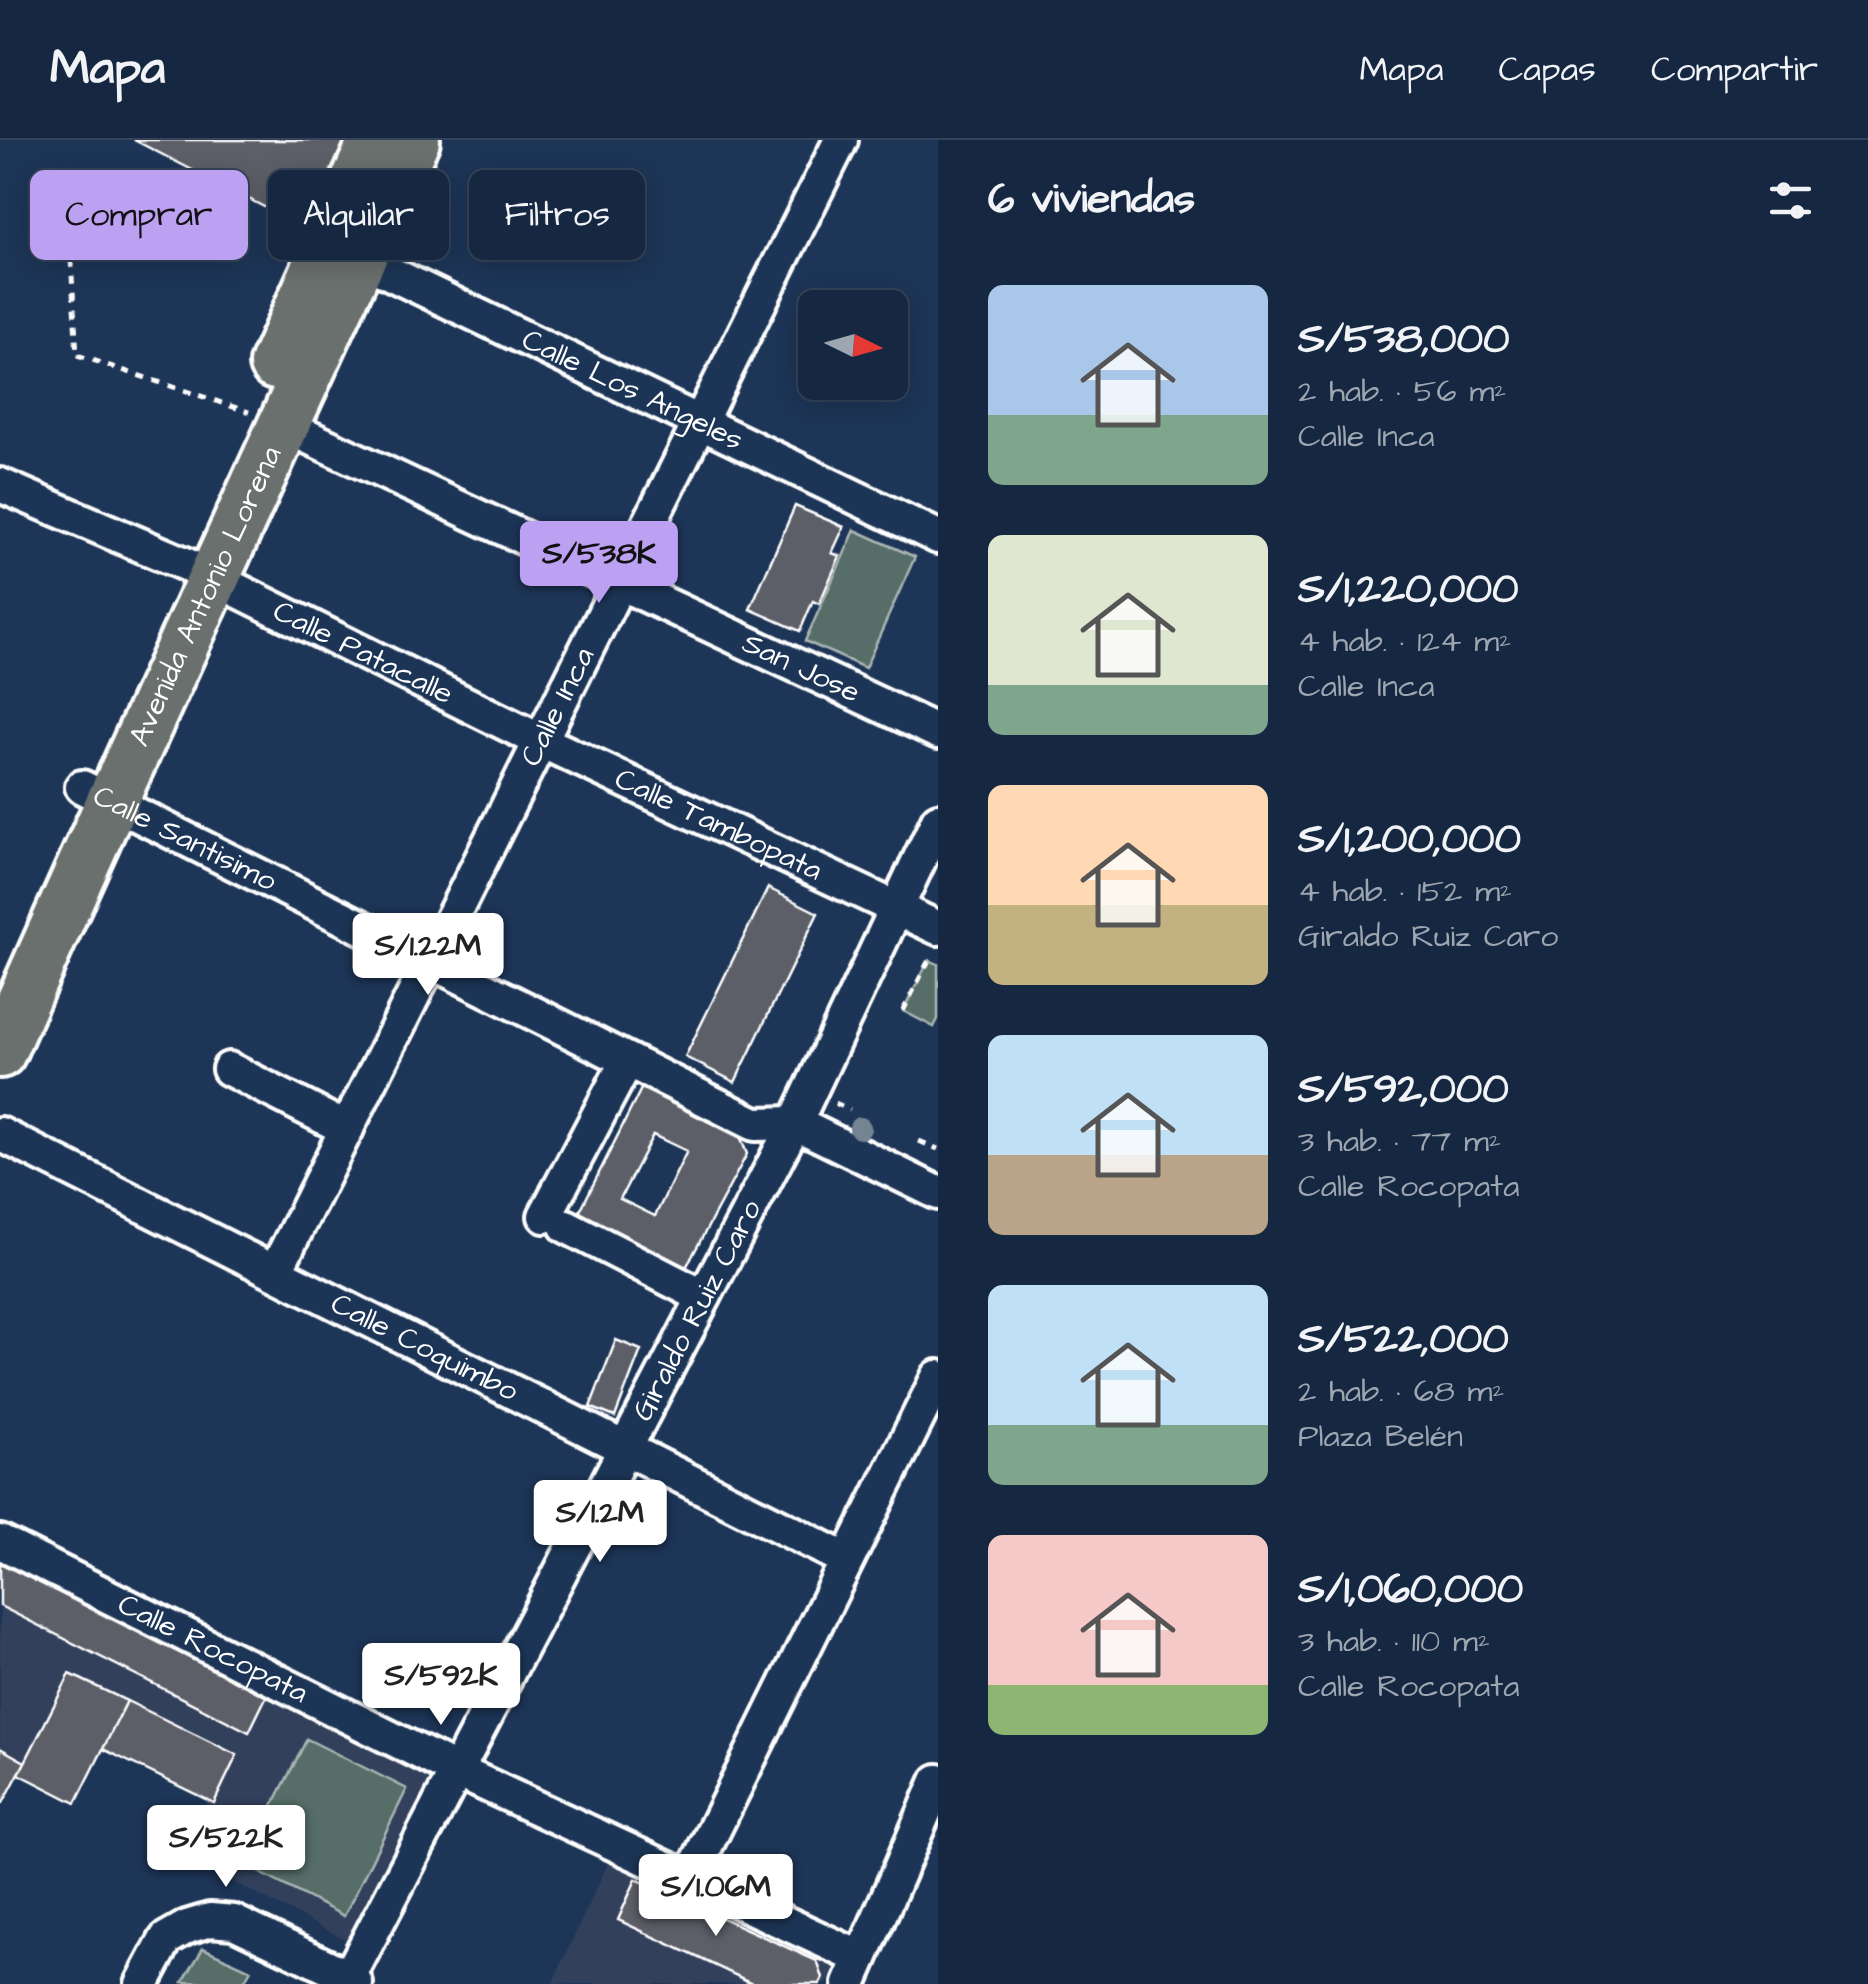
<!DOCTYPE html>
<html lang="es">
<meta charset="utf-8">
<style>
body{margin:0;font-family:"Architects Daughter",sans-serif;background:#23344c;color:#f1f3f6;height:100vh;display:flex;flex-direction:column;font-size:38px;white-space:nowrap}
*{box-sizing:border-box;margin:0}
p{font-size:32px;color:#9ea6b1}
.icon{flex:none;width:55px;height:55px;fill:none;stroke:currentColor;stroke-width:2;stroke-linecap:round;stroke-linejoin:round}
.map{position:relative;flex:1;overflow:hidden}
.drawer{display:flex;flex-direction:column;background:#162841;width:930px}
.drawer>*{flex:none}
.hud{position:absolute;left:30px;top:30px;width:758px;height:90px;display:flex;gap:20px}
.needle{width:65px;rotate:95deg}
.controls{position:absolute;left:798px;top:150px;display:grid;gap:20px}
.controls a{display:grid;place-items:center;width:110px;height:110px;border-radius:15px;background:#162841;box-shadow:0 5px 25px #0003,0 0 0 2px #35445a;font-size:50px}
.price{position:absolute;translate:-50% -85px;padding:0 22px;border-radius:10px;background:#fff;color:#222;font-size:32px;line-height:65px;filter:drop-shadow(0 2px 5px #0008)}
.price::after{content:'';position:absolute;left:50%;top:60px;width:30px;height:22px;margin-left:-15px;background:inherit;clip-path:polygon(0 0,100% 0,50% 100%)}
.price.selected{background:#bca0f2;color:#111}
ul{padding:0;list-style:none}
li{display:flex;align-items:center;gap:30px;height:250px;padding:0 50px}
li span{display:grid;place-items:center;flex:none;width:280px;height:200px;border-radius:15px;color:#555}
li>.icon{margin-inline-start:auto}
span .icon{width:120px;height:120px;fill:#fffc;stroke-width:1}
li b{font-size:42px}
h2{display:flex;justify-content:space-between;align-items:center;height:120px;padding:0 50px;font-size:42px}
.pill{padding:0 35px;border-radius:15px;background:#162841;box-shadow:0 5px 25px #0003,0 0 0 2px #35445a;font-size:35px;line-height:90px}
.pill.selected{background:#bca0f2;color:#111}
header{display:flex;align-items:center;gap:60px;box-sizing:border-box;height:140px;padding:0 50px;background:#162841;border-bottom:2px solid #35445a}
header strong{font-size:48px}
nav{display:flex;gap:55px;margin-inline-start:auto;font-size:35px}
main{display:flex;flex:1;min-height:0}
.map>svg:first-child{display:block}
</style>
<header>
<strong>Mapa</strong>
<nav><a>Mapa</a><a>Capas</a><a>Compartir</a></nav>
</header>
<main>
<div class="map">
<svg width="938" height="1844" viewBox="0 0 938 1844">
<rect width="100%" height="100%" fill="#1d3557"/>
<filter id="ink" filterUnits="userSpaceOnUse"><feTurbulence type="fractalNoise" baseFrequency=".01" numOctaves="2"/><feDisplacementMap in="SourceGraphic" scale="20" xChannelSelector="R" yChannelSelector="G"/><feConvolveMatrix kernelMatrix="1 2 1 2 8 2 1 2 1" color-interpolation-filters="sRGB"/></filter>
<g filter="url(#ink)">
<path fill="#30415c" d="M0,1415L438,1636L354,1804L178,1714L208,1660L104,1609L76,1663L19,1634L3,1663L0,1661Z
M609,1721L836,1826L827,1844H552Z"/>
<path fill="#576d68" stroke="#abb6b4" stroke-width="2.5" d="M855,390L915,417L865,528L805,501Z
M929,820L938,824V879L934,887L903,871Z
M307,1599L407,1649L344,1776L243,1724Z
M203,1808L251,1830L243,1844L183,1842Z"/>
<path fill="#5d5e67" stroke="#fff" stroke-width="2.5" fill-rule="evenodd" d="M134,0H344L353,5L311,91Z
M795,366L844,387L832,413L840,416L819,464L813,461L800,491L750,469Z
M768,748L818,773L735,942L685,917Z
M642,947L740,996L747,1014L683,1133L574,1083ZM653,995L687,1011L655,1076L620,1059Z
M616,1200L641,1210L615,1277L590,1267Z
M0,1415L269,1551L249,1592L0,1466Z
M70,1534L127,1561L76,1663L19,1634Z
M127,1561L237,1615L214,1663L103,1609Z
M0,1608L25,1622L3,1663L0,1661Z
M636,1739L817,1821L823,1838L820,1844H754L618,1780Z"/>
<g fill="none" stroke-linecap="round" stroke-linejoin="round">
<g stroke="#fff" stroke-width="40">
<g id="minor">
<path id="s1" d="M346,112L938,397"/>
<path id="s2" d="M285,286L938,592"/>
<path id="s3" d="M0,345L185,424L541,601L938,788"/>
<path id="s4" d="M82,647L755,984L795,983L938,1053"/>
<path d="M229,929L347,989"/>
<path id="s5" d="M0,994L847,1420"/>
<path d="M545,1076L627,921"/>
<path d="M566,1086L704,1157"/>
<path id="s6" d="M275,1132L841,0"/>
<path id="s7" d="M0,1402L457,1631L861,1818"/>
<path d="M689,1740L938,1237"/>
<path id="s8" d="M349,1837L795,983L938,680"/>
<path d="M142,1844L166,1799L187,1787L210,1780L234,1782L349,1837L356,1844"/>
<path d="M850,1844L938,1641"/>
</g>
</g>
<g stroke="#fff" stroke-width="58">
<g id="highway">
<path d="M275,224L375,0"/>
<path id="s9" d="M0,912C134,607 276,304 414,0"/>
</g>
</g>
<path stroke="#fff" stroke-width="5" stroke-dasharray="8 8" stroke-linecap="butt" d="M65,24L77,215L249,272
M903,871L929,820L924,818
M835,963L850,970
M919,1001L938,1009"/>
<use href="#minor" stroke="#1d3557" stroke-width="32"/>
<use href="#highway" stroke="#6b706d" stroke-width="50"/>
</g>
<circle fill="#748492" cx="860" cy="988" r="11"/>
</g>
<g text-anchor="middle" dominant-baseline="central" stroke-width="8" stroke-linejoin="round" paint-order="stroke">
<g font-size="30" fill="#fff" stroke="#1d3557">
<text stroke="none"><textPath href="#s1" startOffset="318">Calle Los Angeles</textPath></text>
<text stroke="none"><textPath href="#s9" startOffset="500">Avenida Antonio Lorena</textPath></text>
<text stroke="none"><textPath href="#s3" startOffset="400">Calle Patacalle</textPath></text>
<text stroke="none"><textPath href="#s2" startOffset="570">San Jose</textPath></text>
<text stroke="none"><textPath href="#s6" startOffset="632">Calle Inca</textPath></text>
<text stroke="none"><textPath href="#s3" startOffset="795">Calle Tambopata</textPath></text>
<text stroke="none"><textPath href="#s4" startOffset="115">Calle Santisimo</textPath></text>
<text stroke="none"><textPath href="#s8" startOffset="752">Giraldo Ruiz Caro</textPath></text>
<text stroke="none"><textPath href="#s5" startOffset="475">Calle Coquimbo</textPath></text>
<text stroke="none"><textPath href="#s7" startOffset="238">Calle Rocopata</textPath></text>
</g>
</g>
</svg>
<div class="controls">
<a><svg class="needle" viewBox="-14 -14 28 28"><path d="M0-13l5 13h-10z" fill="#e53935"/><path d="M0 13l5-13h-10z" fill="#9ea6b1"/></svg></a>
</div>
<b class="price selected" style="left:599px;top:466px">S/538K</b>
<b class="price" style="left:428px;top:858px">S/1.22M</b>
<b class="price" style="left:600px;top:1425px">S/1.2M</b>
<b class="price" style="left:441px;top:1588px">S/592K</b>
<b class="price" style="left:226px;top:1750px">S/522K</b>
<b class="price" style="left:716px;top:1799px">S/1.06M</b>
<div class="hud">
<a class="pill selected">Comprar</a>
<a class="pill">Alquilar</a>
<a class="pill">Filtros</a>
</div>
</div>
<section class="drawer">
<h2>6 viviendas<svg class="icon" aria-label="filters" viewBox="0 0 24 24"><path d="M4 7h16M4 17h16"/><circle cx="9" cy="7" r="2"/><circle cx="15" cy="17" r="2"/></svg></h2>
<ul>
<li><span style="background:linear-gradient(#a9c7e8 65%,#7fa58c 0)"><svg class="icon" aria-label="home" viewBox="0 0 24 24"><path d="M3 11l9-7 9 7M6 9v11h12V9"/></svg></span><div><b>S/538,000</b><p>2 hab. · 56 m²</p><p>Calle Inca</p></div></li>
<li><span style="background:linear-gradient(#dfe7d0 75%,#7fa58c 0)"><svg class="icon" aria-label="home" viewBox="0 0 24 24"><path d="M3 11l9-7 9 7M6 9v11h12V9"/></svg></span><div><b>S/1,220,000</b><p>4 hab. · 124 m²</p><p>Calle Inca</p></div></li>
<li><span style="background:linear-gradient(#ffd9b3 60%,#c2b280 0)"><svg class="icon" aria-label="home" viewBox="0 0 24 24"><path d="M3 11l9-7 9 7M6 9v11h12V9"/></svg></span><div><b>S/1,200,000</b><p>4 hab. · 152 m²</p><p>Giraldo Ruiz Caro</p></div></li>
<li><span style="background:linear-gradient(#bfe0f5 60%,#b9a48a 0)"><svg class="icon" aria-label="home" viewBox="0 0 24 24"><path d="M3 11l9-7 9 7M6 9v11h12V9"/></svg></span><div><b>S/592,000</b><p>3 hab. · 77 m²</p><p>Calle Rocopata</p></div></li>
<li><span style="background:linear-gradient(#bfe0f5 70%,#7fa58c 0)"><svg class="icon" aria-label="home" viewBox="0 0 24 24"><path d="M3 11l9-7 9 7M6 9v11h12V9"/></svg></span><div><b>S/522,000</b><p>2 hab. · 68 m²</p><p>Plaza Belén</p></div></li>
<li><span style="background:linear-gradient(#f6c9c9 75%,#8fb573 0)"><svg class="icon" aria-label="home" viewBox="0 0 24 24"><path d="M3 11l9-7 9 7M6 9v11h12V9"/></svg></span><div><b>S/1,060,000</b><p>3 hab. · 110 m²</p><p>Calle Rocopata</p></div></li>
</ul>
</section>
</main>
